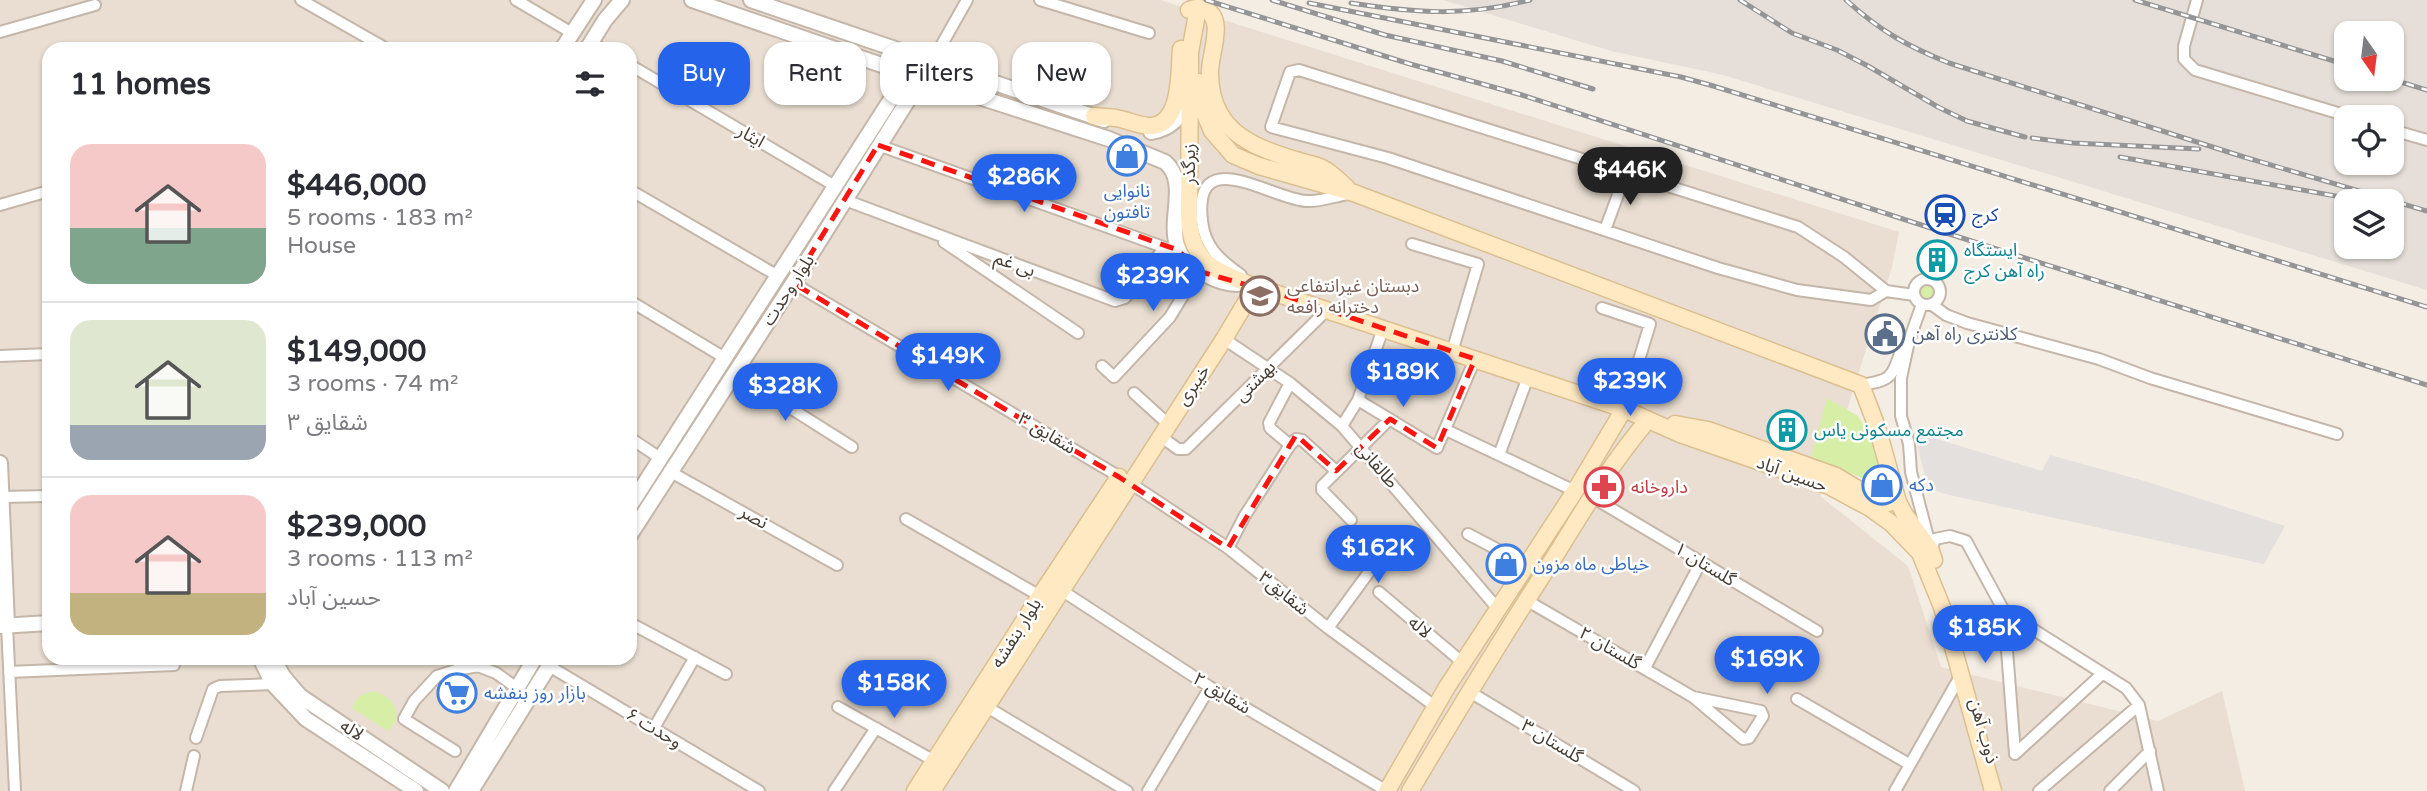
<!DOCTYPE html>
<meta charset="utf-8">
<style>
body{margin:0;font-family:"Varela Round","Noto Sans Arabic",sans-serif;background:#f7f7f7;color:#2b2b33;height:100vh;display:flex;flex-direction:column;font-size:26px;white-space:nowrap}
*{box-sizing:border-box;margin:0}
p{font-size:23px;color:#7c7c81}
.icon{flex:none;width:38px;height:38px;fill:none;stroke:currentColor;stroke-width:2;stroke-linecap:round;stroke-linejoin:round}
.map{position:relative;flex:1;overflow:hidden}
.details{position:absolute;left:42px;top:42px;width:595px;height:623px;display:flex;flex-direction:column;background:#fff;border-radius:21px;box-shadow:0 2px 5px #0004}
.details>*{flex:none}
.top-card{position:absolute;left:658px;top:42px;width:665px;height:63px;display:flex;gap:14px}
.needle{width:46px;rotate:166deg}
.tools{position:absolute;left:2334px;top:21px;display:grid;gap:14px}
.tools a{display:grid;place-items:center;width:70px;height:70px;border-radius:14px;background:#fff;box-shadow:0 2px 5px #0004;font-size:35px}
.price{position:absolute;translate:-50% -60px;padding:0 16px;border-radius:24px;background:#2563eb;color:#fff;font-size:23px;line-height:46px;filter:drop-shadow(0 2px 4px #0008)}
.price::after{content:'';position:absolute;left:50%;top:42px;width:21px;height:16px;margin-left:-10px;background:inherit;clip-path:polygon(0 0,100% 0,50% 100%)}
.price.selected{background:#222;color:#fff}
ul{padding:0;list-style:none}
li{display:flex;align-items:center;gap:21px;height:175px;padding:0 28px}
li+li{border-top:2px solid #e1e1e2}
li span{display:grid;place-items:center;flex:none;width:196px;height:140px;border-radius:21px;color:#555}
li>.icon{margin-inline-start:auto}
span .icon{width:84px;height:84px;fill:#fffc;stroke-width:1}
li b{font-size:30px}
h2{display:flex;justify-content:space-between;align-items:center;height:84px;padding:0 28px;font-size:30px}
.tag{padding:0 24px;border-radius:21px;background:#fff;box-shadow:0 2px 5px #0004;font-size:24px;line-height:63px}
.tag.selected{background:#2563eb;color:#fff}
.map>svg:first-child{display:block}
</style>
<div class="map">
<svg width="2427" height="791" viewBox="0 0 2427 791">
<rect width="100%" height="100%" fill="#f4ede4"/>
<path fill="#e9ded1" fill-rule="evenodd" d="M0,0H1160L1899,232L1892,267L1820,496L1908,566L1941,667L2158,721L2222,691L2245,791H0ZM49,49H630V658H49Z"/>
<path fill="#e6dfd9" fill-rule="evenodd" d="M1443,0H2427V290L1723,75L1611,51ZM2347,33H2392V79H2347ZM2347,117H2392V163H2347ZM2347,201H2392V247H2347Z"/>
<path fill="#d7eea7" d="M1916 292a11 11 0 1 1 22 0a11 11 0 1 1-22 0Z
M1827,398L1858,416L1869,434L1884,470L1879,489L1867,480L1811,457Z
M373,691C393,696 406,715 388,731L352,708C356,697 362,694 373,691Z"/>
<path fill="#e4e0dd" d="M1914,432L2042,471L2050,455L2148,482L2285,526L2264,564L1945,494L1928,488Z"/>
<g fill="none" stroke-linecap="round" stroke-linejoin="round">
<g stroke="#c4b6a8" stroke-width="14">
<path id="minor" d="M301,0L387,49
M516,0L572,33
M1040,0L1149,33
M2197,0L2184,46V59L2195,70L2351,117
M0,32L95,5
M591,43L602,49
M932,62L967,0
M630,65L835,186
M2392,130L2427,140
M878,145L1169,249
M630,190L778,276
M845,200L1115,301L1125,298L1164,248
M0,205L49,191
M1605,230L1626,173
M944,242L1078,333
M1412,244L1478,264L1452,352
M1241,275C1220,260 1205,248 1202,221C1193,142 1269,198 1306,201C1319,202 1335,196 1348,194
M1914 292a13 13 0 1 1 26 0a13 13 0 1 1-26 0Z
M793,283L1130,483L1228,548L1328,628L1436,707
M1886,291L1844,257L1798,227L1299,70L1290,72L1271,127L1388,158L1718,268L1797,290L1871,300L1886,291L1914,295
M630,301L725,358
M1922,304L1909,341L1901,378V416L1909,444L1911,472L1930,545
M1931,304L1946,315L1967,323L2099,359L2150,378L2337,434
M1602,308L1650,324L1624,409
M1224,339L1290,383L1342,426L1498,609
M0,356L49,354
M1102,366L1114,377L1170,317L1198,271
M735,373L852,447
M1290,383L1269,423L1270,428L1290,445L1296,439L1302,440L1336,471
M1861,385C1891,380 1891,379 1901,351
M1408,387L1433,345
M1134,393L1168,424
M1358,400L1437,448L1475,359
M1342,426L1358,400L1383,329
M1446,430L1575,491
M1160,436L1178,449H1186L1327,310
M630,438L660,458
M1499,455L1528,377
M669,471L837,565
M2,497L49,496
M1592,497L1817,631
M906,519L1040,596
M1351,520L1322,490V486L1390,419
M1468,534L1527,565
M1228,548L1244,517L1290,445
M1931,551L1935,539L1950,536L1966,541L2004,611L2126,688L2139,705L2158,791
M1061,590L1210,687L1387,791
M1379,592L1462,662
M1526,600L1693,697L1743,739L1749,738L1763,716L1761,711L1693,697
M2004,611L2015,754
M630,623L726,674
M7,625L15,791
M1328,628L1369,572L1368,568L1343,549
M549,666L759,791
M1645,668L1701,562
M9,672L174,665
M1470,692L1634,791
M1797,699L1909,764
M838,707L940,764
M987,707L1127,791
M654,728L695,657
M196,738L213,689L220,686L273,684
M455,751L404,719L414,701L437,676L456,670L478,666L496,673L517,688
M2015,754L2102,674
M186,791L194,756
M834,791L876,728
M1148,791L1210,687
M1895,791L1962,673
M2039,791L2139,705
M2110,791L2150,751"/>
</g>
<g stroke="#c4b6a8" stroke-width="18">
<path id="tertiary" d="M692,0L908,74L1109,139L1165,162C1198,190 1145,247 1206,275C1215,280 1227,284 1237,284
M751,0L1104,120
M562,49L594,0
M587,49L605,20L622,0
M1151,132C1174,128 1179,117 1190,97
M0,463L7,625
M630,506L918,57
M630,535L793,283L932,62
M0,626L49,623
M260,658L273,684L306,719L416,791
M273,658L283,676L300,696L442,791
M456,791L535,658
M471,791L554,658"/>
</g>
<g stroke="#dcbf90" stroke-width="19">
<path id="secondary" d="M1189,10C1194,8 1199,7 1204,9C1227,18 1209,55 1210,73C1210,87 1213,102 1220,114C1235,141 1269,152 1296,160C1304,163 1314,164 1322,168C1331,172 1339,181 1347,188
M1197,14L1190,52L1189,219C1192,262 1212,269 1248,284L1624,409L1680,434L1829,486L1870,508L1891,523L1920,553L1942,607L1993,791
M1199,82L1200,102L1212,131L1233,155L1259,166L1354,193L1861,385L1877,427L1898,502L1905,515L1931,551L1934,560
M1094,116C1101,117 1109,117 1116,118C1127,120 1137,125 1148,126C1182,128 1179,72 1181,49
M1675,424L1708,430L1836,476L1878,501L1889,503L1894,496V487
M915,791L1040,596L1119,477
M932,791L1224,339L1255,287
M1387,791L1447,687L1575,491L1624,409
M1410,791C1457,712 1505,633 1555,556C1584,509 1612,462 1648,420"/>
</g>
<use href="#minor" stroke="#fff" stroke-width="10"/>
<use href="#tertiary" stroke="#fff" stroke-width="14"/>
<use href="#secondary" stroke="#ffe9c3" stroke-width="16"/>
<g stroke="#959595" stroke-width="5">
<path id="rail" d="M1206,0L1410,64L1522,95L1943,232L2427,385
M1272,0L1385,35L1502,61L1593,89
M1740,0L1792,33L1837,50L1868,66L1938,107L1967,121L2025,137
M1846,0C1880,31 1907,46 1949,63L2244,157L2427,211
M2135,0L2347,65
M1309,3L1681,77L1710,85L2427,307
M1351,3C1416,13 1466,17 1530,0
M2391,79L2427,90
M2032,138L2073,143L2199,149
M2120,157L2363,201"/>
</g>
<use href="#rail" stroke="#fff" stroke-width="2.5" stroke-dasharray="8" stroke-linecap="butt"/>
</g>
<path fill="none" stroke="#ff1510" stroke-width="5" stroke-dasharray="14 9" stroke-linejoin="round" d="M878,145L1178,250L1198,271L1286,296L1475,359L1437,448L1390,419L1336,471L1296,435L1228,548L1119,477L793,283Z"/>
<defs>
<g id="shop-ring" transform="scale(2.0125)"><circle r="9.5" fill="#fff" stroke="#3f7fe0" stroke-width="1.5"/><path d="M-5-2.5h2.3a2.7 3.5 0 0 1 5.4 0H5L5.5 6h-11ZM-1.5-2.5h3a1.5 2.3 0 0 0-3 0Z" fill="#3f7fe0"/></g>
<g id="station-ring" transform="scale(2.0125)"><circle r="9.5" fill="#fff" stroke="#1a4fb4" stroke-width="1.5"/><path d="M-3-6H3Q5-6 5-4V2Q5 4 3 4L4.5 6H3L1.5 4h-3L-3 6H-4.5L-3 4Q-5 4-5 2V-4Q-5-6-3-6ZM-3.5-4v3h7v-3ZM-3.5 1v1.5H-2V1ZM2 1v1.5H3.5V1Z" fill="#1a4fb4"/></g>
<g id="building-ring" transform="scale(2.0125)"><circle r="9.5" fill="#fff" stroke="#0f9aa8" stroke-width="1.5"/><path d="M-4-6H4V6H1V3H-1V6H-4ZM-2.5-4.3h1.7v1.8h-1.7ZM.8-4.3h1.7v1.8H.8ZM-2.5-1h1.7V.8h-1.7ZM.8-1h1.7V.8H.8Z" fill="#0f9aa8"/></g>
<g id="school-ring" transform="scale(2.0125)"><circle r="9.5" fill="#fff" stroke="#8d6e63" stroke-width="1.5"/><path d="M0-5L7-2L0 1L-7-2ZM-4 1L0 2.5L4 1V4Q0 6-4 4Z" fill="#8d6e63"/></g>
<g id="civic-ring" transform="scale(2.0125)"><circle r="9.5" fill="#fff" stroke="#5c6f8a" stroke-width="1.5"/><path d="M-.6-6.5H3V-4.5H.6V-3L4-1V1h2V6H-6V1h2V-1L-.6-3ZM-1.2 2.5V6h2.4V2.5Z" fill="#5c6f8a"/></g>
<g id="pharmacy-ring" transform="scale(2.0125)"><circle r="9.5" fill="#fff" stroke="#e0444e" stroke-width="1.5"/><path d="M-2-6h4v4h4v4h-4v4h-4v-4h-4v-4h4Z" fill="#e0444e"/></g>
<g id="supermarket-ring" transform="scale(2.0125)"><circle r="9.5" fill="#fff" stroke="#3f7fe0" stroke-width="1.5"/><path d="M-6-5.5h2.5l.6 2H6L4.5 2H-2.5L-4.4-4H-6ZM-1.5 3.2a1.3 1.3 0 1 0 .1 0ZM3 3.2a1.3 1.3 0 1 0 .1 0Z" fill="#3f7fe0"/></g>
</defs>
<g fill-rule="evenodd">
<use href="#shop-ring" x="1127" y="156"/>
<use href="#station-ring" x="1945" y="215"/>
<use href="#building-ring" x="1937" y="260"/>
<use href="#school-ring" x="1260" y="296"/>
<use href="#civic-ring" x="1885" y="334"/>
<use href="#building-ring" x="1787" y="430"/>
<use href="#shop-ring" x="1882" y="485"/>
<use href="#pharmacy-ring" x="1604" y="487"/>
<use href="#shop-ring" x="1506" y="564"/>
<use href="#supermarket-ring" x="457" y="693"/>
</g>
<g text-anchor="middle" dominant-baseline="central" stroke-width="5" stroke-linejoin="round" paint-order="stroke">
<g font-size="18" fill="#473d33" stroke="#fff">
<text transform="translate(751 136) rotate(30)">ایثار</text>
<text transform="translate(1189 164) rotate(-90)">زیرگذر</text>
<text transform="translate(1015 264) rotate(20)">بی غم</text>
<text transform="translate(788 290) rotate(-57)">بلوار وحدت</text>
<text transform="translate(1255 381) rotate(-45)">بهشتی</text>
<text transform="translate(1193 385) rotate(-56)">خیبری</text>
<text transform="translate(1047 433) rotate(31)">شقایق ۳</text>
<text transform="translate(1377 465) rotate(49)">طالقانی</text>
<text transform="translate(1792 474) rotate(20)">حسین آباد</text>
<text transform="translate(754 517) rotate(29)">نصر</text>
<text transform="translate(1705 564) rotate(31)">گلستان ۱</text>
<text transform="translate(1284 593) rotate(39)">شقایق۳</text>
<text transform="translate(1420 627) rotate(40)">لاله</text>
<text transform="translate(1016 633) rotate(-58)">بلوار بنفشه</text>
<text transform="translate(1610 648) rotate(30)">گلستان ۲</text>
<text transform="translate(1222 693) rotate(31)">شقایق ۲</text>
<text transform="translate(654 728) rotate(31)">وحدت ۶</text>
<text transform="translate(352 730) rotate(32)">لاله</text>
<text transform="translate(1984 731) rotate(74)">ذوب آهن</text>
<text transform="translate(1552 741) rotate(31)">گلستان ۳</text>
</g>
<g font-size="18" fill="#366cbe" stroke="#fff" text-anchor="start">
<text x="1127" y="191" text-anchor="middle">نانوایی<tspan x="1127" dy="21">تافتون</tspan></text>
<text x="1909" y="485">دکه</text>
<text x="1533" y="564">خیاطی ماه مزون</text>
<text x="484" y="693">بازار روز بنفشه</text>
</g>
<g font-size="18" fill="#164399" stroke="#fff" text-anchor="start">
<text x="1972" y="215">کرج</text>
</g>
<g font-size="18" fill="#0d838f" stroke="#fff" text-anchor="start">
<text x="1964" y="250">ایستگاه<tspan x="1964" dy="21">راه آهن کرج</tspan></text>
<text x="1814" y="430">مجتمع مسکونی یاس</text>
</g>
<g font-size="18" fill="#785e54" stroke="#fff" text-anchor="start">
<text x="1287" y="286">دبستان غیرانتفاعی<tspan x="1287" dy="21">دخترانه رافعه</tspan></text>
</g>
<g font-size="18" fill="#4e5e75" stroke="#fff" text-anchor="start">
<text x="1912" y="334">کلانتری راه آهن</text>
</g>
<g font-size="18" fill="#be3a42" stroke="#fff" text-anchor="start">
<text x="1631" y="487">داروخانه</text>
</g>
</g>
</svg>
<div class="tools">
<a><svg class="needle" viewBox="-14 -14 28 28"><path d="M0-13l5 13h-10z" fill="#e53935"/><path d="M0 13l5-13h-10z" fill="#7c7c81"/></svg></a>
<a><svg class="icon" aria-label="locate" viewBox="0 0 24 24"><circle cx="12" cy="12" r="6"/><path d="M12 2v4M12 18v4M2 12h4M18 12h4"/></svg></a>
<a><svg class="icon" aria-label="layers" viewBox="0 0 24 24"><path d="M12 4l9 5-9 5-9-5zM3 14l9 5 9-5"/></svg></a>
</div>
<b class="price selected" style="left:1630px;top:207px">$446K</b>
<b class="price" style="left:1024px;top:214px">$286K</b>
<b class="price" style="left:1153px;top:313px">$239K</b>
<b class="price" style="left:948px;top:393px">$149K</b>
<b class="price" style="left:1403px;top:409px">$189K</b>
<b class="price" style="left:1630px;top:418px">$239K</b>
<b class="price" style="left:785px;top:423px">$328K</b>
<b class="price" style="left:1378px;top:585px">$162K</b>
<b class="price" style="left:1985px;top:665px">$185K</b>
<b class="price" style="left:1767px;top:696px">$169K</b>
<b class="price" style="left:894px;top:720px">$158K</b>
<div class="top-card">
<a class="tag selected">Buy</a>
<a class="tag">Rent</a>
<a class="tag">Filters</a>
<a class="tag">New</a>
</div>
<section class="details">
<h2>11 homes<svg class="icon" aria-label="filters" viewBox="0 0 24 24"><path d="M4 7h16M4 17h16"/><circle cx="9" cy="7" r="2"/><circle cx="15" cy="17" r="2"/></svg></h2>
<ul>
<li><span style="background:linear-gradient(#f6c9c9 60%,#7fa58c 0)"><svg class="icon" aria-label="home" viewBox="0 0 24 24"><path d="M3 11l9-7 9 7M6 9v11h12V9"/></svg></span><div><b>$446,000</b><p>5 rooms · 183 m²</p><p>House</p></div></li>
<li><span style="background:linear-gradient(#dfe7d0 75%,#9aa5b1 0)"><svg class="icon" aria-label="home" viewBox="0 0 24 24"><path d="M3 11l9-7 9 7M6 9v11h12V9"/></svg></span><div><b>$149,000</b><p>3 rooms · 74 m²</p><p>شقایق ۳</p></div></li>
<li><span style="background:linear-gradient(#f6c9c9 70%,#c2b280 0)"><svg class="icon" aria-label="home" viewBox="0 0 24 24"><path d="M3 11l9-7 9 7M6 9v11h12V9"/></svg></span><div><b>$239,000</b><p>3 rooms · 113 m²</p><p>حسین آباد</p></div></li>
</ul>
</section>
</div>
